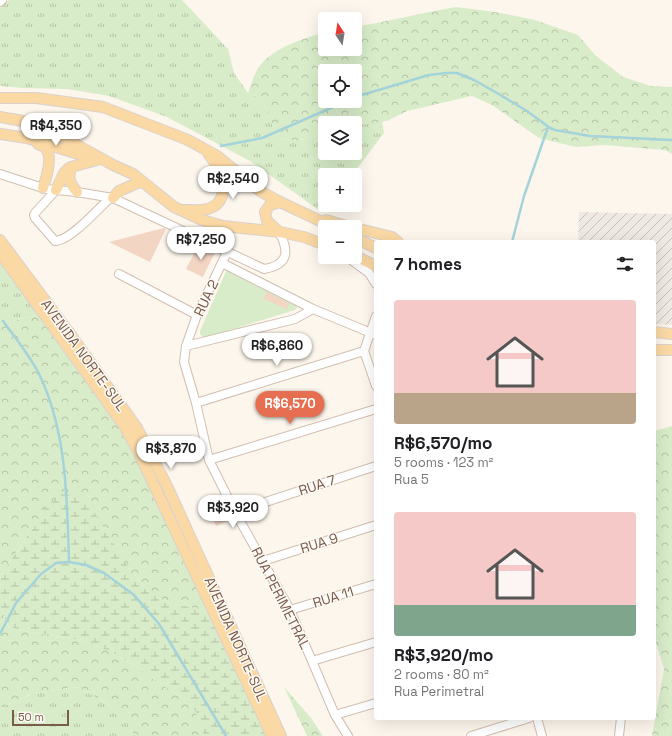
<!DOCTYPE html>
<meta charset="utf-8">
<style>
body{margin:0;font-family:"Space Grotesk",sans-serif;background:#f6f6f6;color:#202124;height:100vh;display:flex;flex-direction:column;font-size:15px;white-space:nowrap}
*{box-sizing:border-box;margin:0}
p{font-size:13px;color:#757577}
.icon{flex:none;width:22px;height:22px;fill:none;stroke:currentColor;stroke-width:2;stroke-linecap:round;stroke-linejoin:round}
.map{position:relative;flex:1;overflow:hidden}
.details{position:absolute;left:374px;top:240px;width:282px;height:480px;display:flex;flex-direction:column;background:#fff;border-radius:4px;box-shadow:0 4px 16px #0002}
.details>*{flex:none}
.needle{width:26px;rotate:348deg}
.controls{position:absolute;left:318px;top:12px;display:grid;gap:8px}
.controls a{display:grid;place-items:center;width:44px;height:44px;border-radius:4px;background:#fff;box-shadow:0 4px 16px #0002;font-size:20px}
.scale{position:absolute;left:12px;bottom:10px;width:57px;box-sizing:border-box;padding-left:4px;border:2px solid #7a5c4d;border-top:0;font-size:11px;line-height:14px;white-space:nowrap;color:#7a5c4d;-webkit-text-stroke:3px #fffaf3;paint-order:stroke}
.price{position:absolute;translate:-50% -34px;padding:0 9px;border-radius:14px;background:#fff;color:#222;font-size:13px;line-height:26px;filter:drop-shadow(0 1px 2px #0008)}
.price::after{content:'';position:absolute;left:50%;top:24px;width:12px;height:9px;margin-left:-6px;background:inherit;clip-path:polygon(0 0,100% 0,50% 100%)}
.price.active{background:#e76f51;color:#fff}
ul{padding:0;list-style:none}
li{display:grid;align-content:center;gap:8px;height:212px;padding:0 20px}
li span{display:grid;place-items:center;height:124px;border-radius:4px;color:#555}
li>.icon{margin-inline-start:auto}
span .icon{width:72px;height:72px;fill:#fffc;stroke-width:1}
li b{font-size:17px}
h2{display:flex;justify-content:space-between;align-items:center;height:48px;padding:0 20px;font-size:17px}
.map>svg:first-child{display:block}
</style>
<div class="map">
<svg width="672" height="736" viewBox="0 0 672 736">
<defs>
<pattern id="industrial-furrows" width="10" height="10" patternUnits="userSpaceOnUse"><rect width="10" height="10" fill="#efe9e4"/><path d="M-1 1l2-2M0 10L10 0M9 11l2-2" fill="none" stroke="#c7c0bb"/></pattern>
<pattern id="grass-tufts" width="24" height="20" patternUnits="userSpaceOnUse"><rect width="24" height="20" fill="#d8ecc9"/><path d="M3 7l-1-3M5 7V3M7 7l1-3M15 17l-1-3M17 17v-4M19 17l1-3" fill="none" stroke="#b4c2a5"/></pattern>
<pattern id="forest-crowns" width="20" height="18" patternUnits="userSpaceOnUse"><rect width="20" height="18" fill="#d8ecc9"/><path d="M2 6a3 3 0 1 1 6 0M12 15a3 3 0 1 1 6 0" fill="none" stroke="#b4c2a5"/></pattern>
<pattern id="wetland-marsh" width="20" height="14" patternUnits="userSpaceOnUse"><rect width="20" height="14" fill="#d8ecc9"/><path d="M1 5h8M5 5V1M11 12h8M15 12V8" fill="none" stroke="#b4c2a5"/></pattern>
</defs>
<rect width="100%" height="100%" fill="#fdf6ec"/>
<path fill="url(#industrial-furrows)" d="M579,212L672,214V325L654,324V242H578Z"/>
<path fill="url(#grass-tufts)" d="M9,0H182L228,49L234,73L248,93L262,99L278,138L296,141L325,134V153H355V125L382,121L384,133L356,170L349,175H325L326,205L323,213L250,161L167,117L109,96L67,89L23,88L0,86V8Z
M0,259L40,314L0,324Z
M78,687L106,703L125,721L135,736H0V708L34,693Z"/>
<path fill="url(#forest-crowns)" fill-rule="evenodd" d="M456,7L495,12L535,20L578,35L595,55L623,77L651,86L672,87V154L664,150L605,145L576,147L539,138L492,105L472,96L407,111L387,121L355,125V123H325V134L296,141L278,138L262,99L248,93C251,85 254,74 259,67C271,49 305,37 325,33V49H355V27C389,21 422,13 456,7ZM325,71H355V101H325Z
M40,314L107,408L147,477L209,611L169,603L151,594L130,569L83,496L44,508L37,522L2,573L0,579V324Z
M672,426V736H652L664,669L654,636V431Z
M0,607L9,627L30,632L84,641L110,651L137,667L154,680L180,696L196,712L204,736H135L125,721L106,703L78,687L34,693L0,708Z
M284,687L311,718L323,736H307Z"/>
<path fill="url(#wetland-marsh)" d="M61,494L84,496L130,569L151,594L169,603L209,611L266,736H204L196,712L180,696L154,680L137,667L110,651L84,641L30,632L9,627L0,607V579L2,573L37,522L44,508Z"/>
<path fill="#d8ecc9" d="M227,269L299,305L295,310L207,337H203L200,334V331Z"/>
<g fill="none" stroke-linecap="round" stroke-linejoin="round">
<path stroke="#a5d3da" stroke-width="2.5" d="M355,97L429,75L446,73H457L474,80L497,93L527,111L550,128L555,130L590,136L672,140
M221,146L262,138L347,101
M512,242L524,196L548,127
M3,321C16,339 31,357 40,376C67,433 67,500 69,561
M0,634L16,603L41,574L56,563L69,562L86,565L104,573L134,595L159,624L226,736"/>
</g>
<path fill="#f3d5c3" d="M164,228L166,229L150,262L109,242Z
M199,244L215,252L203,277L186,269Z
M266,292L289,303L287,309L264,299Z
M222,499L233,519L216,526L207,506Z"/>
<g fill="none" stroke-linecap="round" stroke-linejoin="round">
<g stroke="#d1beb0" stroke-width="10">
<path id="minor" d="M0,2L2,0
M0,174L46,189L77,192L113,198L264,269C288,265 290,252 279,232
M56,190L36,212L34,215L35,218L55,241C70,241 98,209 110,198
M227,252L197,315L186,346L184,362L196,403L209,460L235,512L290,610L312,661L335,715L348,736
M347,257L369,273L376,284
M222,263L313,309L376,335
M119,274L197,315
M376,316L364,351L376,386
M186,346L295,319L313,309
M196,403L364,351
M209,460L376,409
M235,512L376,466
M263,561L376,525
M290,610L376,584
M312,661L376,642
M335,715L376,703
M537,718L542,736
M471,736L529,718
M619,736L621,718"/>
</g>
<g stroke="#dad1cd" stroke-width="12">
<path id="major" d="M0,98H36L103,107L188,140L217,156L260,191L280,202L333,227
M0,117L23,121L66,139L113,165L133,174L174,207L202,220L223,226L280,232L304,237L325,245
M0,134L27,138L91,158
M38,144C41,145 44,146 46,149C53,157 46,179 43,188
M56,190L64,173L69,168
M77,192C69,182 68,179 71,167L97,160
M113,198L119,191L142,181
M183,210C197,210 216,213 222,196C224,191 224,183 225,177L208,153
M326,220L350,227
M355,228L392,237L398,242
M279,232L267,221L265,212L270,205L280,202
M355,238L376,248
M0,240L68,331L137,428L167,486L281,736
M0,253L123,424L136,447L272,736
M355,256L376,266
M654,332L672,334
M654,350H672"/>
</g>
<use href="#minor" stroke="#fff" stroke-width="8"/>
<use href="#major" stroke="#fbd9a5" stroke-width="10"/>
</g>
<g text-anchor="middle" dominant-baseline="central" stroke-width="3" stroke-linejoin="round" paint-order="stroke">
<g font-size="14" fill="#7a5c4d" stroke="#fffaf3">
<text transform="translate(206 298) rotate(-65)">RUA 2</text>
<text transform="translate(84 355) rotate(54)">AVENIDA NORTE-SUL</text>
<text transform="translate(317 485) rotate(-18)">RUA 7</text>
<text transform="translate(319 543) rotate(-17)">RUA 9</text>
<text transform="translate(333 597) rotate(-17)">RUA 11</text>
<text transform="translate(281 598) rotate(63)">RUA PERIMETRAL</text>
<text transform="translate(236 639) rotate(66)">AVENIDA NORTE-SUL</text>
</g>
</g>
</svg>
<div class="controls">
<a><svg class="needle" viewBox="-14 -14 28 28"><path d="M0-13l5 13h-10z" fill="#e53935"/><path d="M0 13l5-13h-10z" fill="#757577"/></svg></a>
<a><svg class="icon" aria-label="locate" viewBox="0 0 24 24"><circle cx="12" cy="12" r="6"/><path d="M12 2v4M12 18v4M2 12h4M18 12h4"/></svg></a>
<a><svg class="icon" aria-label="layers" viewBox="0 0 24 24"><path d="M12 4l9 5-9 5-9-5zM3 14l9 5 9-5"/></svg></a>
<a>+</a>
<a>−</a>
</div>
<div class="scale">50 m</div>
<b class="price" style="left:56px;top:147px">R$4,350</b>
<b class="price" style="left:233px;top:200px">R$2,540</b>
<b class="price" style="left:201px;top:261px">R$7,250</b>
<b class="price" style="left:277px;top:367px">R$6,860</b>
<b class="price active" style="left:290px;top:425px">R$6,570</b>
<b class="price" style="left:171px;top:470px">R$3,870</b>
<b class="price" style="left:233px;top:529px">R$3,920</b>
<section class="details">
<h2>7 homes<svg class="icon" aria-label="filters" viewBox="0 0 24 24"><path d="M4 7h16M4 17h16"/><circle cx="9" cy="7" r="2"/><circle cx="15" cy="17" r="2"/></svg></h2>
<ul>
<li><span style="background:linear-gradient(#f6c9c9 75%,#b9a48a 0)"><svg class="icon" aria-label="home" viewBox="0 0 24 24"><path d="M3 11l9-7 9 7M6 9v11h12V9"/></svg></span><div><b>R$6,570/mo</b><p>5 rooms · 123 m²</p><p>Rua 5</p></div></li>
<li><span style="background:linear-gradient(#f6c9c9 75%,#7fa58c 0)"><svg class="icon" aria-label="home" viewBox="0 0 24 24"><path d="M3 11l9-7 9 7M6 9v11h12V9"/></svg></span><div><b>R$3,920/mo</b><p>2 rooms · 80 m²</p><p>Rua Perimetral</p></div></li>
</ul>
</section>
</div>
